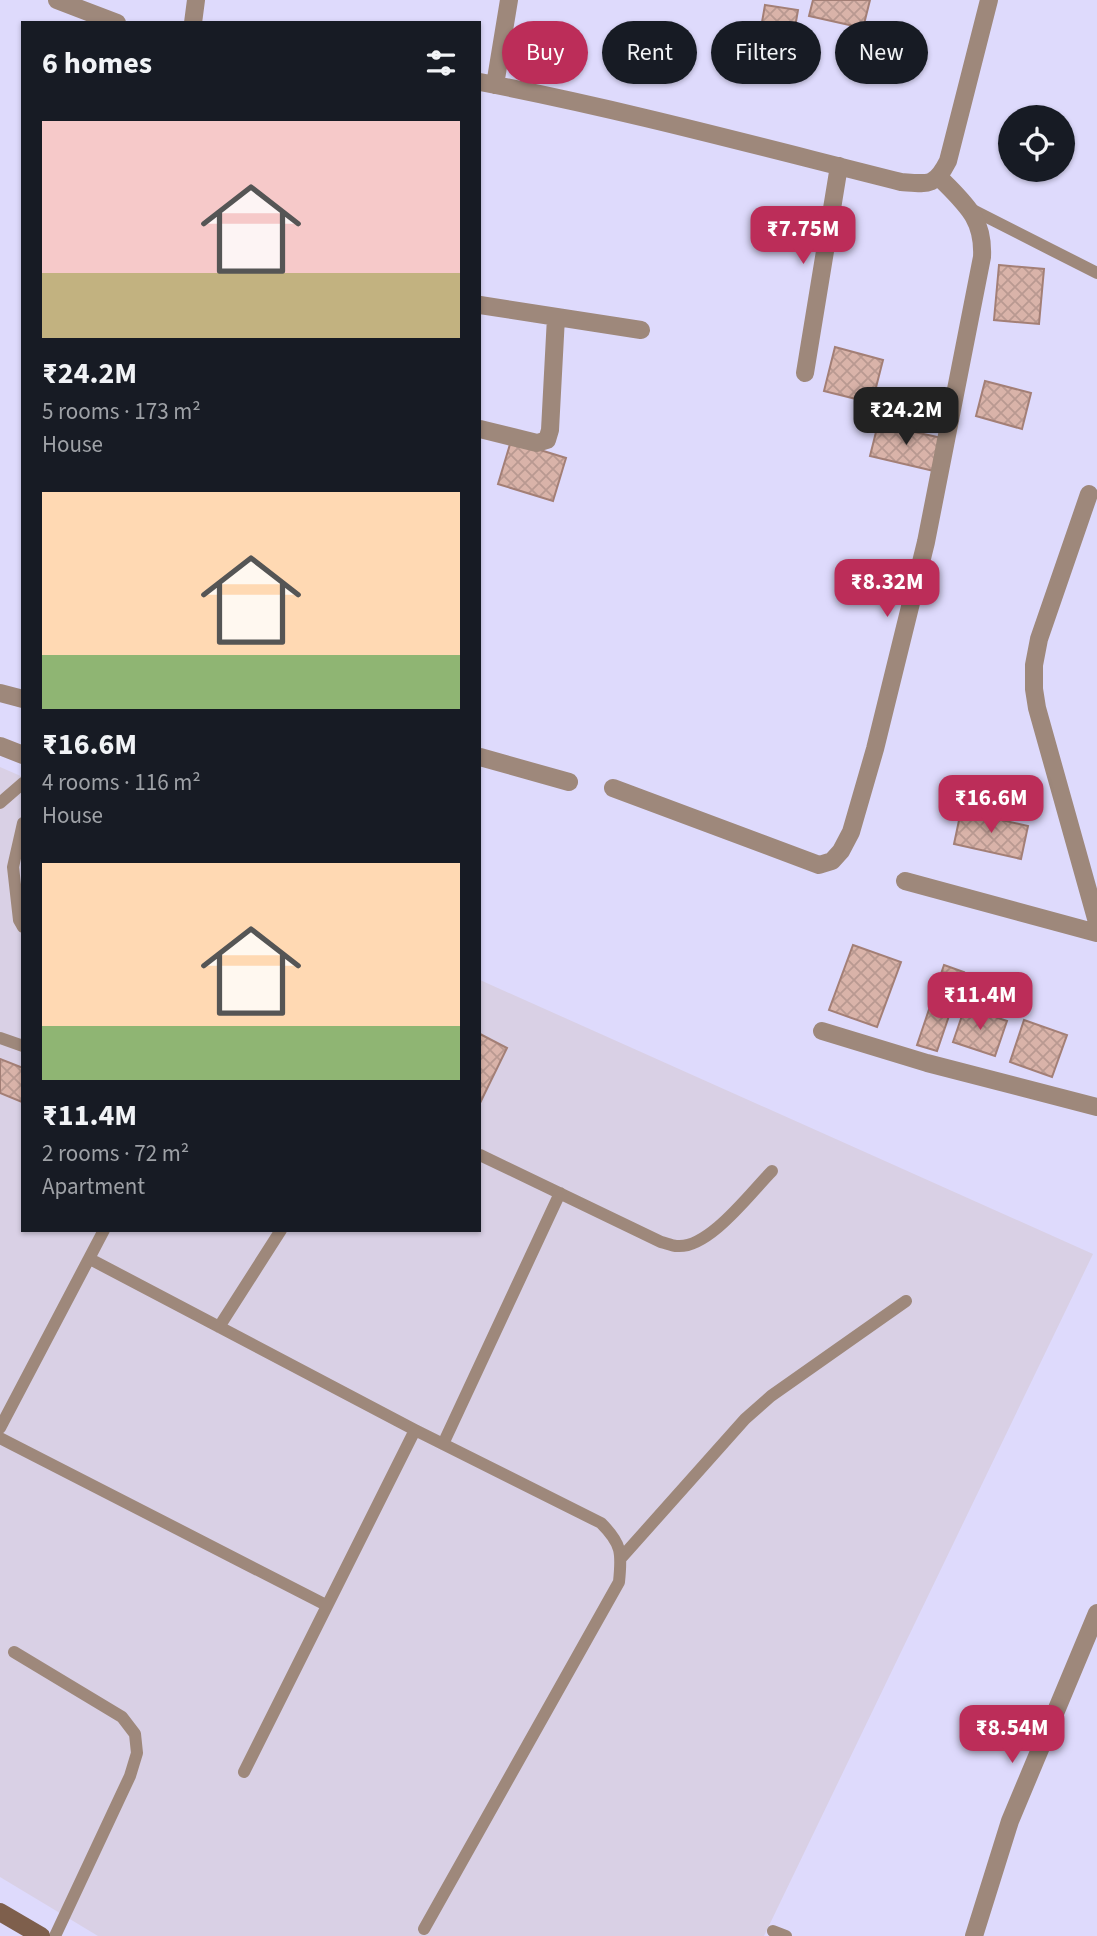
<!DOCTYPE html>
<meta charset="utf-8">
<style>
body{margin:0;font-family:"Source Sans 3",sans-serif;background:#242831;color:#f1f3f6;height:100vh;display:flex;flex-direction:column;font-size:26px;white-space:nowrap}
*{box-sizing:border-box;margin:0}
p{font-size:23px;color:#9ea1a6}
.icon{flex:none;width:38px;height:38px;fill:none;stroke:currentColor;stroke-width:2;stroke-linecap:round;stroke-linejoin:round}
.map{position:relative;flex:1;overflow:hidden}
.drawer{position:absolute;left:21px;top:21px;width:460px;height:1211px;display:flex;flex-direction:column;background:#171b24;border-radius:0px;box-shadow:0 2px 5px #0004}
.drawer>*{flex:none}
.guide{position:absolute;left:502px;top:21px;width:488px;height:63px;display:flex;gap:14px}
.fabs{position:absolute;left:998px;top:105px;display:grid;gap:14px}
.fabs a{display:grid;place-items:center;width:77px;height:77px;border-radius:50%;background:#171b24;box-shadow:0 2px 5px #0004;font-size:35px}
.price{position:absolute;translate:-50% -60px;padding:0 16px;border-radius:14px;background:#bc2d59;color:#fff;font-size:23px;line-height:46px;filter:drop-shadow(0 2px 4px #0008)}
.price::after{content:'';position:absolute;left:50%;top:42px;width:21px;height:16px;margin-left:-10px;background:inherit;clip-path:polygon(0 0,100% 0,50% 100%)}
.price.on{background:#222;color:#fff}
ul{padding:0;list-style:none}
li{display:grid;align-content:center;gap:14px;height:371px;padding:0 21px}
li span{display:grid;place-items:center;height:217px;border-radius:0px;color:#555}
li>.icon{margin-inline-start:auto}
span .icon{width:126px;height:126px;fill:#fffc;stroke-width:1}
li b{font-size:30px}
h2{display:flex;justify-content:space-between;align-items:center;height:84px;padding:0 21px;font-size:30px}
.pill{padding:0 24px;border-radius:32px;background:#171b24;box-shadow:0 2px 5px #0004;font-size:24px;line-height:63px}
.pill.on{background:#bc2d59;color:#fff}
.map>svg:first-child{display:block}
</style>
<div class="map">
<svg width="1097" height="1936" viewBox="0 0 1097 1936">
<defs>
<pattern id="building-cross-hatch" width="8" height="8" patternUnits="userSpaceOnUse" patternTransform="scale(1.75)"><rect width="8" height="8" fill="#d9b3a9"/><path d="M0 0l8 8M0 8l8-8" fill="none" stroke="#b99991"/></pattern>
</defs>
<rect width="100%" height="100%" fill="#dedafc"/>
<path fill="#d9d0e5" d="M0,767L23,777V1230H480V980L1093,1254L764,1936H98L0,1877Z"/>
<path fill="url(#building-cross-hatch)" stroke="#a37f76" stroke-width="2" d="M813,0H870L863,28L809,16Z
M765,5L798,10L786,79L753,73Z
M999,265L1044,269L1039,324L994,320Z
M835,347L883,360L872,403L824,391Z
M985,381L1031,393L1022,429L976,416Z
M878,424L942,438L934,471L870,456Z
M511,441L566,458L553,501L498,484Z
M961,811L1028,826L1021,859L954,844Z
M853,945L901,962L877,1027L829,1010Z
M944,965L964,972L937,1051L917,1045Z
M965,1007L1007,1021L995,1056L953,1042Z
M1024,1020L1067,1035L1052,1077L1010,1062Z
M480,1034L507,1048L480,1103Z
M0,1059L23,1068L22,1102L0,1093Z"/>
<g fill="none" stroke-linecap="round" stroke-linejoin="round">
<path stroke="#9e887b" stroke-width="12" d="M969,208L1097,273
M0,803L23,783
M23,823L13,867L19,920L23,927
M0,1038L23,1046
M480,1155L661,1242C666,1243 672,1246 677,1246C709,1249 751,1192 772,1171
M90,1259L415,1430L601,1523C622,1544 622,1553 619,1582L424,1929
M219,1327L281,1230
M0,1428L104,1230
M0,1438L326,1605
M443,1444L560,1193
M622,1557L745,1419L771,1396L906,1301
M14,1652L122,1717L135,1734L137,1753L130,1776L55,1936
M244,1772L415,1430
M773,1931L786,1936"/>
<path stroke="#9e887b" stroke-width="18" d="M57,0L117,23
M193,23L196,0
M480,82C621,109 761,147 901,182C928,184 935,187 948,161L989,0
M495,85L509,0
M480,305L641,330
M805,373L839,166
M480,429L537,443L547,440L550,430L556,317
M1089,494L1039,639L1034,665V689L1037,708L1097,922
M0,693L23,699
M0,746L23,755
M480,757L569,782
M613,788L819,865L832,861L841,851L851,832L875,749L926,542L982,257C984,218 965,204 940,178
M905,881L1097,933
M822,1031L927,1063L1097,1107
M974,1936L1010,1821L1097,1613"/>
<path stroke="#7e5f4c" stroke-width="18" d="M0,1912L41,1936"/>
</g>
</svg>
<div class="fabs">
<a><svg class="icon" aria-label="locate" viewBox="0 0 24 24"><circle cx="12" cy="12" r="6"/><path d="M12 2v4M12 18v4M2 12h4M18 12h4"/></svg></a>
</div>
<b class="price" style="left:803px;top:266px">₹7.75M</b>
<b class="price on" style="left:906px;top:447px">₹24.2M</b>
<b class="price" style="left:887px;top:619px">₹8.32M</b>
<b class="price" style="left:991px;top:835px">₹16.6M</b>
<b class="price" style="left:980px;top:1032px">₹11.4M</b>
<b class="price" style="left:1012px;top:1765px">₹8.54M</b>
<div class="guide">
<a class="pill on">Buy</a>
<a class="pill">Rent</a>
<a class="pill">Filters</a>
<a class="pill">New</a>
</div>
<section class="drawer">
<h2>6 homes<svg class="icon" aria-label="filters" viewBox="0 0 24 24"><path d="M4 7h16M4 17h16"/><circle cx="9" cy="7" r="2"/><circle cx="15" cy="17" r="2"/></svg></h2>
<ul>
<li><span style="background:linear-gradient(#f6c9c9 70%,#c2b280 0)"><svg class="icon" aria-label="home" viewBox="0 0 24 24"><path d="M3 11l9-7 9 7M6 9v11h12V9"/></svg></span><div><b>₹24.2M</b><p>5 rooms · 173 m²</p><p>House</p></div></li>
<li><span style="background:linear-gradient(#ffd9b3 75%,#8fb573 0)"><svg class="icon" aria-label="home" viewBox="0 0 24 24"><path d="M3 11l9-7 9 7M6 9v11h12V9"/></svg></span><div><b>₹16.6M</b><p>4 rooms · 116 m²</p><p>House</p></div></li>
<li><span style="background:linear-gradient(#ffd9b3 75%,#8fb573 0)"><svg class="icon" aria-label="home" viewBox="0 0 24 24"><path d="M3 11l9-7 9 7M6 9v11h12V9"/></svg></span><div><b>₹11.4M</b><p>2 rooms · 72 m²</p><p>Apartment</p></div></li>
</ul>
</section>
</div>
